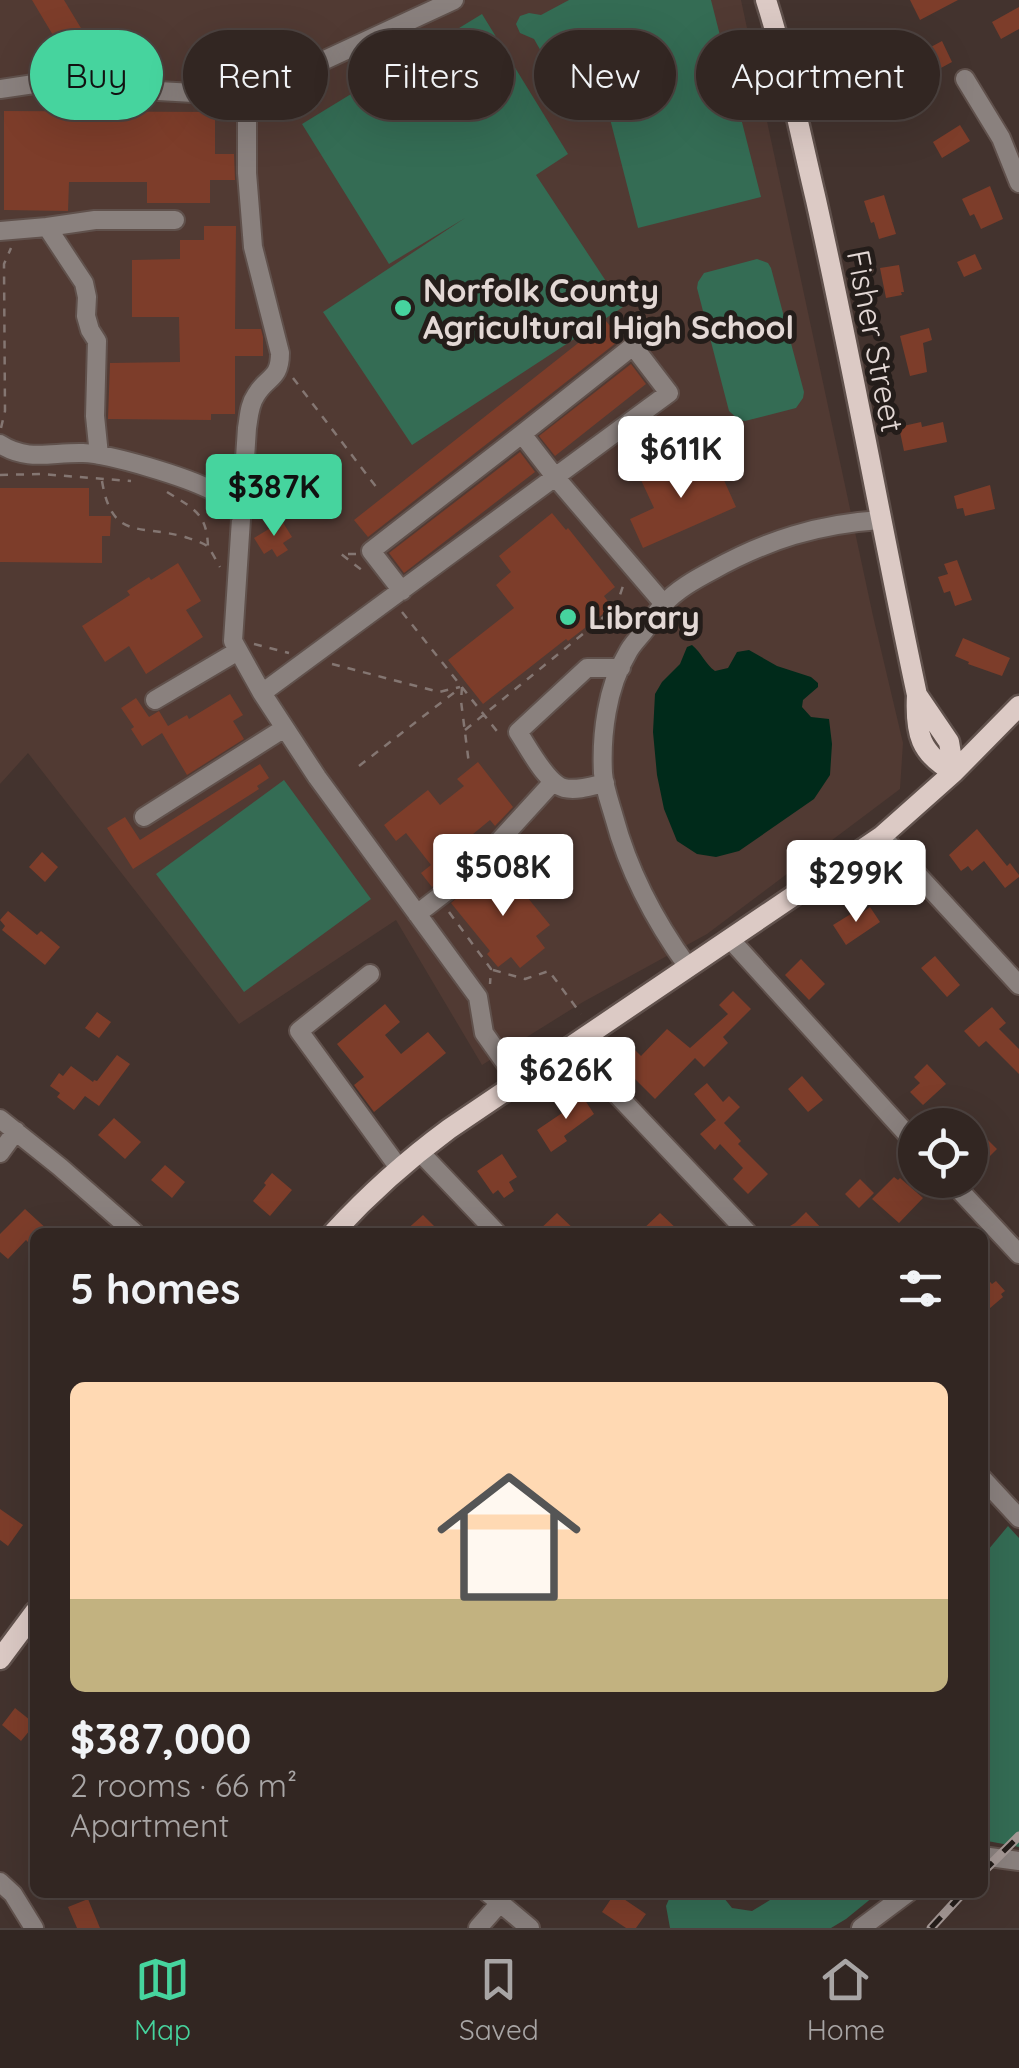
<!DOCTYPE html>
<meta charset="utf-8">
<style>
body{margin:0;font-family:Quicksand,sans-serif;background:#3d322f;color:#f1f3f6;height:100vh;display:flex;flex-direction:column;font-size:38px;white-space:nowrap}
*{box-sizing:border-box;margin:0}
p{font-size:32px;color:#a8a5a5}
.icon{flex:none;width:55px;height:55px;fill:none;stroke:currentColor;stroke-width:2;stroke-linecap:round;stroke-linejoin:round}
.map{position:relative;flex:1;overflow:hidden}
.details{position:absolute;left:30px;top:1228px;width:958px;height:670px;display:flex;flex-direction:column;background:#322622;border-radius:15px;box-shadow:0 10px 40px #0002,0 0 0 2px #4d4340}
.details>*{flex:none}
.guide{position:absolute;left:30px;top:30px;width:960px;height:90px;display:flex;gap:20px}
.fabs{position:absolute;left:898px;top:1108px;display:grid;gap:20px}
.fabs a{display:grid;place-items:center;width:90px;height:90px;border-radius:50%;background:#322622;box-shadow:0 10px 40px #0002,0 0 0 2px #4d4340;font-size:50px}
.price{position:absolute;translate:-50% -85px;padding:0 22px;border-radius:10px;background:#fff;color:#222;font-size:32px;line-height:65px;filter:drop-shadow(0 2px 5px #0008)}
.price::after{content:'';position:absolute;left:50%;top:60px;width:30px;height:22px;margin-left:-15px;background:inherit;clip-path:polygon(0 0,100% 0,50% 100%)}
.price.current{background:#46d49e;color:#111}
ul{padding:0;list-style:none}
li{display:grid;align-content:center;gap:20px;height:530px;padding:0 40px}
li span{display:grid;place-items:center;height:310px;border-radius:15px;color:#555}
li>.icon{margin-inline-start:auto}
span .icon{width:180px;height:180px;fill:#fffc;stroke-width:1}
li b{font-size:42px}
h2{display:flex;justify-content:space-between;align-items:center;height:120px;padding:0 40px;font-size:42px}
.pill{padding:0 35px;border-radius:45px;background:#322622;box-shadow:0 10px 40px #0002,0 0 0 2px #4d4340;font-size:35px;line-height:90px}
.pill.current{background:#46d49e;color:#111}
.menu{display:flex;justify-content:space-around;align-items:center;height:140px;border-top:2px solid #4d4340;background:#322622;font-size:28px;color:#a8a5a5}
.menu a{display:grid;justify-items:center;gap:5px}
.menu .current{color:#46d49e}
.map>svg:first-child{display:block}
</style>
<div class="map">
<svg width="1019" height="1928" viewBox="0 0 1019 1928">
<rect width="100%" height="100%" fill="#43332e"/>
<path fill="#513a33" d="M0,0H741L873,616L903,743L900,789L707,934L583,1002L482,1065L396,920L239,1024L28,753L0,784Z"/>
<path fill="#346c54" d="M569,0H711L761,197L638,228L598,72L581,82L562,85L558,81L534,39L520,33L516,24L520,16L529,13L541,15Z
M482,14L568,154L536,175L623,307L412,445L323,312L465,218L389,264L302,124Z
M757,259L768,263L771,268L804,392L803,398L796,408L745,421L739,420L729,411L697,288L698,282L704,273Z
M284,780L371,899L244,992L156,874Z
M1008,1526L1019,1538V1847L982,1840L983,1556Z
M672,1892L720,1893L732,1908L752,1911L770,1900L771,1893H878L846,1919L831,1928H670L666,1906Z"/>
<path fill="#002a1a" d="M692,645C702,653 705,664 715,671L728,668L737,652L749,650L777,666L811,677L818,683V687L803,700L802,707L811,717L829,719L832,744L830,775L814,799L739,851L716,857L697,854L677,841L664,809L657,775L653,732L655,694L662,682L680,664L687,647Z"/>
<path fill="#7d3d2a" d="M32,0H64L90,43L66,57Z
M910,0H958L920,20Z
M1019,7V29L1001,39L992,22Z
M942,41L952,62L939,69L929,48Z
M864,43L869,75L849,78L844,46Z
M4,111L215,112V154H234L235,180H210V203H147V182H69L68,211L4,210Z
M960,125L970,141L942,158L933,142Z
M990,186L1003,219L981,229L974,214L970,216L962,199Z
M884,195L896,234L879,239L874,222L871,223L864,201Z
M204,226H236L235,329H261L263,337V356H235V414H211V420L108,419L110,363L180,362L179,317H132V260L180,259V240H204Z
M975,254L982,269L964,277L957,262Z
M899,265L904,292H901L902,295L886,298L880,268Z
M606,321L621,339L368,537L354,520Z
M929,328L932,340L923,343L927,372L910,376L900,336Z
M631,364L646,384L555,456L539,436Z
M921,422L922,427L943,422L947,442L904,451L899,427Z
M520,452L535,472L404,573L389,553Z
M706,456L716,480L723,478L736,507L643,548L630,519L654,508L641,480L672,466L674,470Z
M990,485L995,509L965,516L963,508L957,509L954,496Z
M297,486L307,500L292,511L282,497Z
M0,488H89V516H111L110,536H102V563L0,562Z
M552,513L566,530L568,528L615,587L604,596L612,607L568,641L566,639L483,704L448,660L514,608L496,585L511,572L499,556Z
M282,521L292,537L283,543L288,550L277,557L272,549L264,554L254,538Z
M957,560L972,600L955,606L950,591L944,593L938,577L948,574L944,564Z
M178,563L201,601L186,610L203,637L146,674L129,646L105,662L82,626L130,595L127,591L149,577L151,580Z
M963,638L1010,658L1002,676L968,664L969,662L955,656Z
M230,694L243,715L233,721L244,739L187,775L162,733L142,746L131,729L134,727L121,708L136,698L149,717L159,711L168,726L187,715L189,719Z
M478,762L513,807L495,826L490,820L467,839L475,849L460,865L432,887L421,873L431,865L406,833L396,841L384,825L428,790L440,805L464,786L457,779Z
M260,764L269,778L257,786L259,789L133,869L107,828L125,817L140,840Z
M977,829L1007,866L1010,863L1019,875V877L1005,888L984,861L972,871L968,866L961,871L949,855Z
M42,852L58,867L45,882L29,867Z
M505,870L550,925L536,936L545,948L520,968L511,957L498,967L487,954L490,951L451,903L487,873L492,881Z
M870,907L880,922L846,945L833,925L859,909L862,913Z
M8,911L37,935L41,931L60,947L45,965L2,930L5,926L0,920Z
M935,956L960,985L947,997L921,968Z
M801,959L825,984L809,1000L785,975Z
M733,991L751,1009L723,1037L728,1043L704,1067L695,1058L655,1099L635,1079L632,1082L619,1063L621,1062L618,1058L633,1048L641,1056L667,1029L690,1048L728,1014L719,1005Z
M385,1004L400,1022L385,1035L401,1054L428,1032L446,1053L374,1112L354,1085L364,1077L337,1044Z
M992,1007L1006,1023L999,1029L1019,1049V1074L986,1041L979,1047L964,1031Z
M97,1012L111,1022L99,1038L85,1028Z
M117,1055L130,1064L99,1106L85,1096L74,1110L57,1097L60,1093L50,1086L59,1073L63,1076L71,1066L93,1082L94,1080L97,1081Z
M927,1064L946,1084L923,1105L910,1092L920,1083L914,1077Z
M802,1076L823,1100L808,1112L788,1089Z
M707,1083L723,1102L729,1096L740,1107L724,1123L741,1141L738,1144L768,1174L748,1194L733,1179L743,1168L720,1144L715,1150L700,1134L716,1120L694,1094Z
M579,1091L594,1114L564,1136L567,1141L551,1152L537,1130L568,1109L563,1102Z
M114,1118L141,1142L125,1159L98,1135Z
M983,1135L997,1149L977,1169L970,1162V1148Z
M502,1154L517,1177L509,1182L514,1191L504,1198L498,1190L493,1194L477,1171Z
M165,1165L185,1182L172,1198L151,1180Z
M272,1173L292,1190L270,1216L253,1201L266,1185L264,1183Z
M894,1177L898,1180L900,1178L923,1198L899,1223L872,1199Z
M860,1179L874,1193L859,1208L845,1194Z
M25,1209L50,1232H35V1249L26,1240L8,1259L0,1252V1234Z
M806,1212L825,1232H780L795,1223Z
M557,1213L577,1232H537Z
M660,1213L680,1232H640Z
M423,1215L440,1232H404Z
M982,1273L992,1284L996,1281L1005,1291L1001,1294L1003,1297L982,1315Z
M0,1509L23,1525L8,1546L0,1540Z
M15,1708L35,1724L21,1741L2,1725Z
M615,1893L646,1914L636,1928H626L602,1912Z
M88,1899L100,1928H77L68,1907Z"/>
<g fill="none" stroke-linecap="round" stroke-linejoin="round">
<g stroke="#60514c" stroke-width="22">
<path id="minor" d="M965,79L1001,138L1019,183
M0,89L34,84L247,96L454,0
M247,96V173L253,247L280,353C280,380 267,376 256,395C249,405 249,417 247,428L233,641L262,693
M47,227L95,220H175
M0,231L47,227L84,283L87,297L86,316L90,330L97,341L95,416L99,455
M0,444C28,462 51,452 83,453C111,454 186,477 211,490C222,496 232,507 241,515
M402,591L371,551L522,434L556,478L664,604
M155,700L238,651
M605,783C592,786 577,791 564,788C547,784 528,747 518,732L587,668H621
M144,817L283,729
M882,836L1019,985
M417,914L469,874L553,782
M730,939L915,1143
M688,967C654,920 629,873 614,817C610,803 604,787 603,773C601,735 607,687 627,654C631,645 639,638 645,630C651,622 656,612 663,605C676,590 696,579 713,570C767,540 818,524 880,520
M370,974L299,1031L399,1168
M571,1046L747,1232
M518,1081L484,1033L478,997L317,777L262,693L669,393L633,346L522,434
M0,1119L60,1167L134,1232
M419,1151L496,1232
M0,1153L16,1131
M950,1180L1019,1254
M982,1478L1019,1518
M982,1856L1019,1861
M0,1882L13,1894L34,1928
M487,1892L530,1928
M478,1928L500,1903
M861,1928L909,1892"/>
</g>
<g stroke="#60514c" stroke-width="25">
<path id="major" d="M766,0C787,66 800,133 816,200C853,365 882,531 917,695C915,733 920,754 954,772
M917,695L949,742L954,772
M334,1232C369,1194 407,1160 449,1129L882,836L954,772L1019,706
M0,1659L35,1612"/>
</g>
<path stroke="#847672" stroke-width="2.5" stroke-dasharray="8 8" stroke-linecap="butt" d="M293,378L380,492
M1,428L5,411L4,264L11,248
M0,475L40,474L131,481
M102,481C112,541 139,524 185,537C191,539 202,542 207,546C212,551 216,561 220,567
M167,492C194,509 207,513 208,547
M356,554H341L363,571
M402,612L500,735
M254,644L289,653
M332,664L439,692L460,687
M462,687L461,701L469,764
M465,730L616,607L623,586
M359,766L460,688
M449,912L491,969L490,984
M493,970L525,979L549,971L581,1014"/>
<use href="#minor" stroke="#8a817e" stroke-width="18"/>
<use href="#major" stroke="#dccac5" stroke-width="20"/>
<g stroke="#a59895" stroke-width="9">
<path id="rail" d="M982,1873L1019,1836
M931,1928L964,1892"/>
</g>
<use href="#rail" stroke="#241d1a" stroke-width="5" stroke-dasharray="15" stroke-linecap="butt"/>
</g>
<g fill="#46d49e" stroke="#241d1a" stroke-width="4">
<circle cx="403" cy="308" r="10"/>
<circle cx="568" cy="617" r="10"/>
</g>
<g text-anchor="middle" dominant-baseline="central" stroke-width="10" stroke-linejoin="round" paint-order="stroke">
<g font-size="32" font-weight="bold" fill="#e3d8d5" stroke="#241d1a" text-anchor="start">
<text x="423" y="290">Norfolk County<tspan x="423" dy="37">Agricultural High School</tspan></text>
<text x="588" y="617">Library</text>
</g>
<g font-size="32" fill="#e3d8d5" stroke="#241d1a">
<text transform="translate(876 341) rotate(79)">Fisher Street</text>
</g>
</g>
</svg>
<div class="fabs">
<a><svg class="icon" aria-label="locate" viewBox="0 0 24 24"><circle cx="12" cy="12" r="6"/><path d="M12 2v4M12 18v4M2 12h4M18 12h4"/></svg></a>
</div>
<b class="price" style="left:681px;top:501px">$611K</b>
<b class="price current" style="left:274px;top:539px">$387K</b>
<b class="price" style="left:503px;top:919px">$508K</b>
<b class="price" style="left:856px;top:925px">$299K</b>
<b class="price" style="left:566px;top:1122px">$626K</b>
<div class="guide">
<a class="pill current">Buy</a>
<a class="pill">Rent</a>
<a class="pill">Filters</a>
<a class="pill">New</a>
<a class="pill">Apartment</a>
</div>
<section class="details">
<h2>5 homes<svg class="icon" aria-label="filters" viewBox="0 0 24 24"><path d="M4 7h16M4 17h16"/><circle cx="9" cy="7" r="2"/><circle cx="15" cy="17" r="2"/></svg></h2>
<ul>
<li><span style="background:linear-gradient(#ffd9b3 70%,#c2b280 0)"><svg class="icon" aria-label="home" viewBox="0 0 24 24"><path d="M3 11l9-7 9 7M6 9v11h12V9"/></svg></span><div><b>$387,000</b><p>2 rooms · 66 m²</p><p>Apartment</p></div></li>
</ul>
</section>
</div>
<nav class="menu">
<a class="current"><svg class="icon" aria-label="map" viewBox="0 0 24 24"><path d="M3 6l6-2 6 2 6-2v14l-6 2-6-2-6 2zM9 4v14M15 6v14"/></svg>Map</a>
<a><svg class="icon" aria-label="saved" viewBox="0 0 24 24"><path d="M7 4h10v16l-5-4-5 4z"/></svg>Saved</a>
<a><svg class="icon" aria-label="home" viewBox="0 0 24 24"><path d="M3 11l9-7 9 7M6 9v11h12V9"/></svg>Home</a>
</nav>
